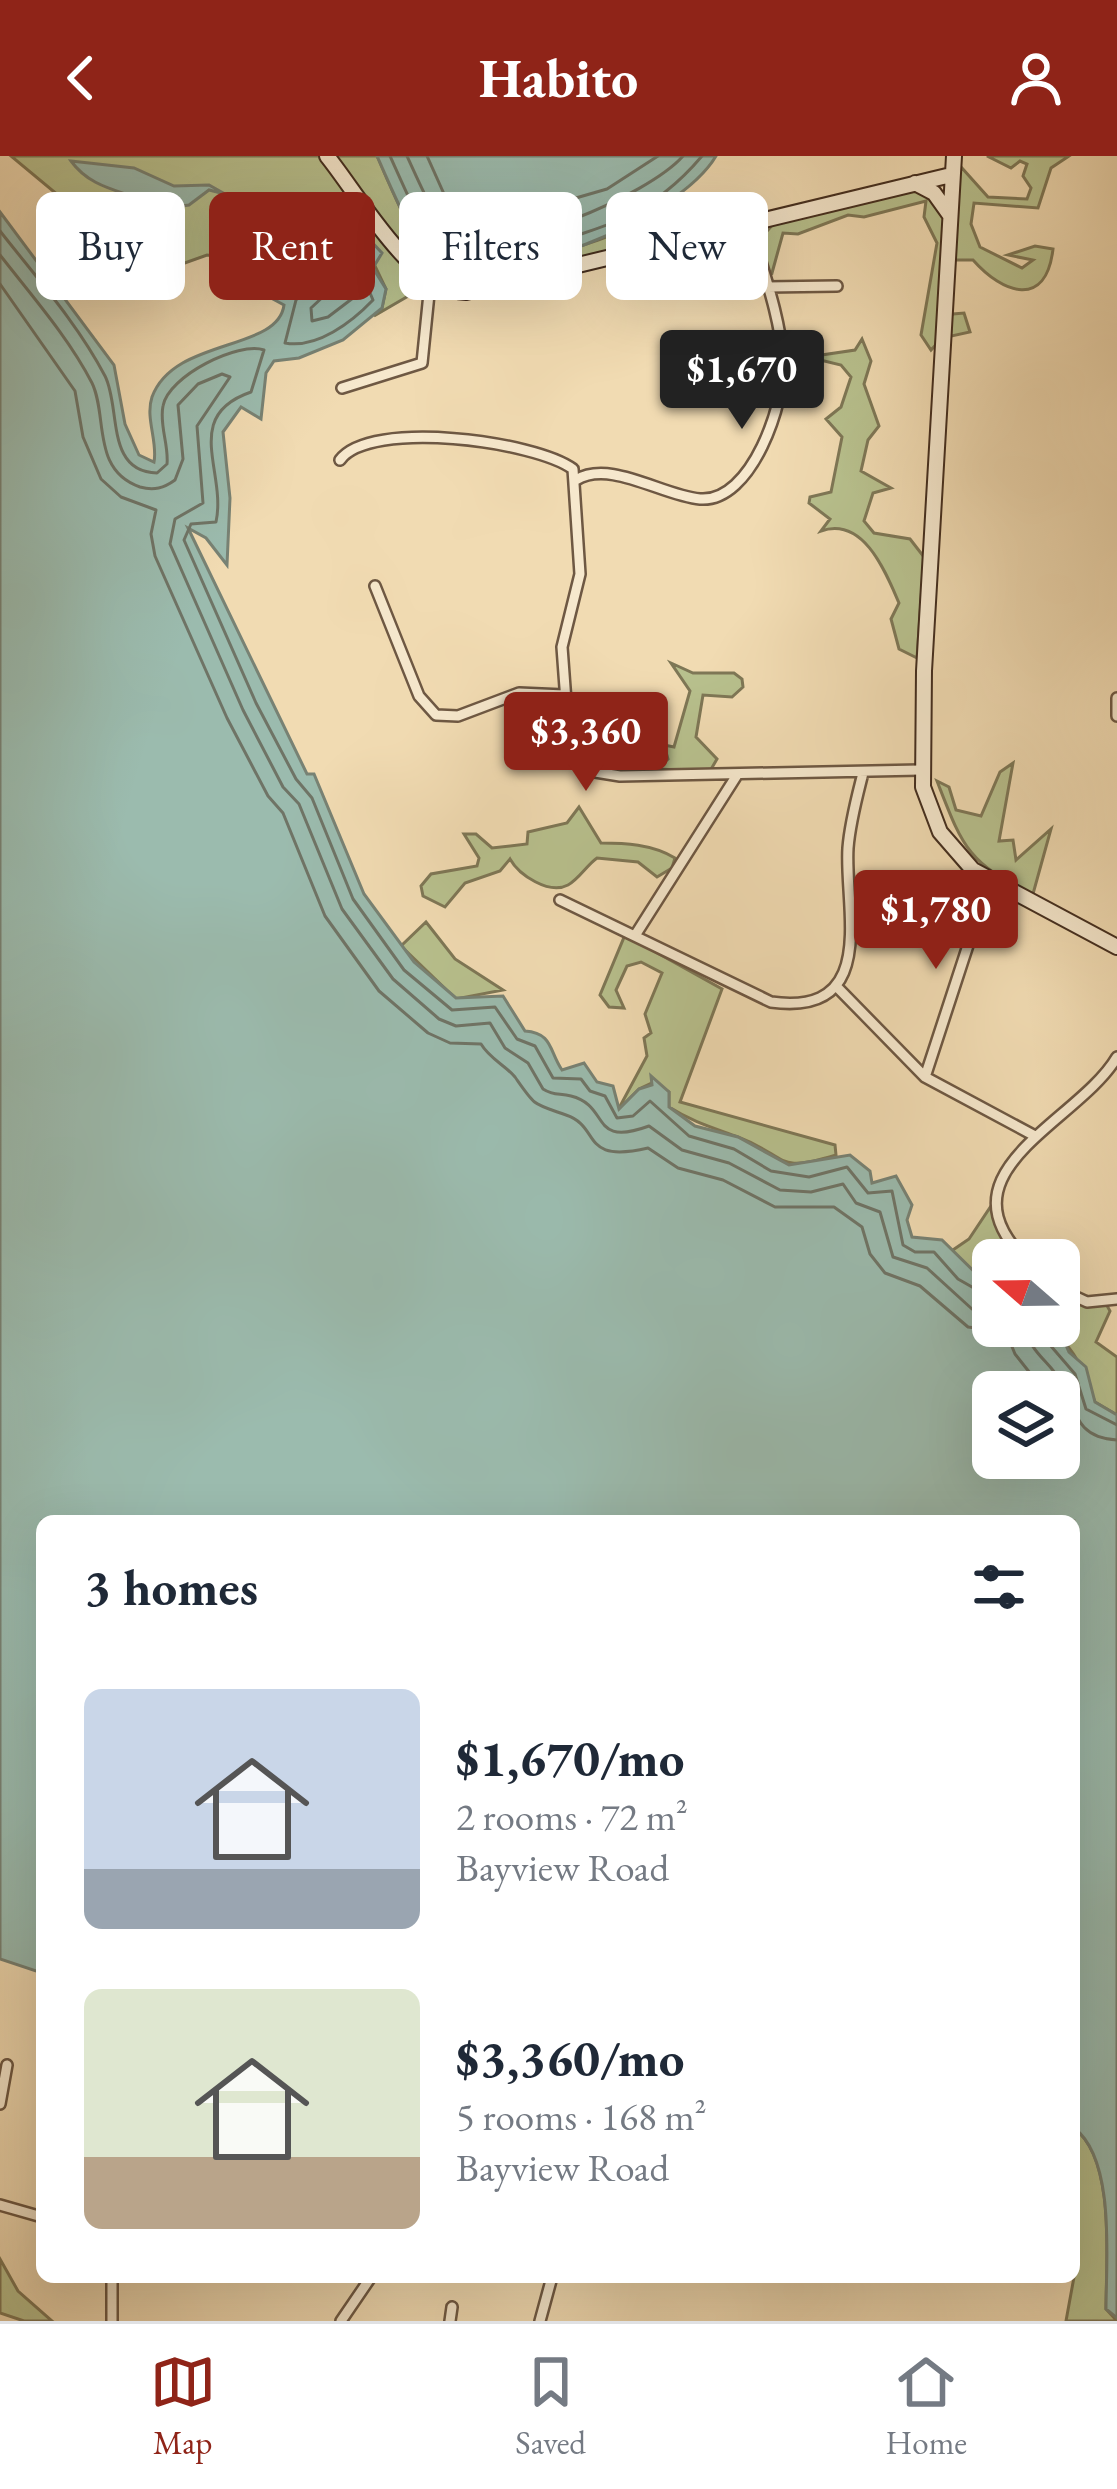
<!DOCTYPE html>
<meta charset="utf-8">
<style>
body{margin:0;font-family:"EB Garamond",serif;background:#f6f6f7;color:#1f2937;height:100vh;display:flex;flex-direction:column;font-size:45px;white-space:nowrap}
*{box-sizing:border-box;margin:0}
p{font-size:39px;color:#747a83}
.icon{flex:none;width:66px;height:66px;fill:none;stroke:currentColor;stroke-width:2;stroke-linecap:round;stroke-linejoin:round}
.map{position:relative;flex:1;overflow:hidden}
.panel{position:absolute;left:36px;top:1359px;width:1044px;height:768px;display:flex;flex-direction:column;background:#fff;border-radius:18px;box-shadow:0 12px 48px #0002}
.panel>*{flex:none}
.top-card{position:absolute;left:36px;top:36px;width:1047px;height:108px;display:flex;gap:24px}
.needle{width:78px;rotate:290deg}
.buttons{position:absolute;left:972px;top:1083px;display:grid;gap:24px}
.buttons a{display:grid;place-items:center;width:108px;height:108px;border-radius:18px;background:#fff;box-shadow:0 12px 48px #0002;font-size:60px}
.price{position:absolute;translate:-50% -102px;padding:0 27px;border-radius:12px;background:#8f2418;color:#fff;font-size:39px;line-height:78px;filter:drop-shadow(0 3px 6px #0008)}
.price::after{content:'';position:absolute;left:50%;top:72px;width:36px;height:27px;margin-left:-18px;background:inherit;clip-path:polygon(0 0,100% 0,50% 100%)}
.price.on{background:#222;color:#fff}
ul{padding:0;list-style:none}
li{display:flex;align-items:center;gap:36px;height:300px;padding:0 48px}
li span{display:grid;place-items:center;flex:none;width:336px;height:240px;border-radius:18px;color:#555}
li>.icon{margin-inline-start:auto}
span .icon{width:144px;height:144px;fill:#fffc;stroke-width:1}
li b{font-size:51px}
h2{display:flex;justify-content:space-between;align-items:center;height:144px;padding:0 48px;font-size:51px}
.chip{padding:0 42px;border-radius:18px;background:#fff;box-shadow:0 12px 48px #0002;font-size:42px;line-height:108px}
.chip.on{background:#8f2418;color:#fff}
header{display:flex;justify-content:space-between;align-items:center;height:156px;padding:0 48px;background:#8f2418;color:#fff;font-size:54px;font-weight:700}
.tab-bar{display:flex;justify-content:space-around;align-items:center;height:168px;border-top:3px solid #e0e1e3;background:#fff;font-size:33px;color:#747a83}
.tab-bar a{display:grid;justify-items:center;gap:6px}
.tab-bar .on{color:#8f2418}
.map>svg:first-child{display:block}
</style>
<header><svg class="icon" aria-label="back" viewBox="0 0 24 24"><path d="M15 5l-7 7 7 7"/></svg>Habito<svg class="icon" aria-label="person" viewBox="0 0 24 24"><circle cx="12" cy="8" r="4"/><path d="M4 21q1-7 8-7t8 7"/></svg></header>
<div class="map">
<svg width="1117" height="2165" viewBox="0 0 1117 2165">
<rect width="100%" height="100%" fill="#f1dbb2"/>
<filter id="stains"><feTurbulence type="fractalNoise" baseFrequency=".00167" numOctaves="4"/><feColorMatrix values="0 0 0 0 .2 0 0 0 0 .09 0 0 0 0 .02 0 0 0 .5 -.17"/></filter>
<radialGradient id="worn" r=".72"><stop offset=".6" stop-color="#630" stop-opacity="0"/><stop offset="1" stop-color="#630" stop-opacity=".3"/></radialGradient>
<path fill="#b8c18e" stroke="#7e7756" stroke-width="3" d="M11,0H377C387,22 412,83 425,97C461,135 605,86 645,64L649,92L495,131L429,128L374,160L382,152L386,133L363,85L323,98L293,131L270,129L276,104L267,98L240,103L207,99L154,118L140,117L105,97L64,44Z
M987,0H1069L1051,12L1038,52L974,47L971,68L980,91L1022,112L1033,104L1008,99L1035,90L1053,93C1046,153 1003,138 973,104H951L944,167L953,158L964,157L970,176L942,182L931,194L921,179L937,87L924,61L926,45L864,61L848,59L798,78L783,77L772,117L768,115L759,84L775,66L910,31L941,48L962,12L988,41L1027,43L1031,32L1023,20L1027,8L1020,5L1011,12Z
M862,183L871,205L864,228L879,270L868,284L861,315L891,332L873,337L864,365L874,377L910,383L924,401L917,502L899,493L891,463L899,447C886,417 864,360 821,375L830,363L809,347L810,341L831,336L842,281L826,263L841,251L851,221L841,209L808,201L855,194Z
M671,507L693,517H734L742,523L743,531L732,541L703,539L696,581L717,603L710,615L657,613L668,603L664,589L674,591L690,535Z
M1013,607L999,685L1013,684L1016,704L1051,673L1033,738C967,708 962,689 937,625L949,631L956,654L981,660L1000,616Z
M579,651L601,687C624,687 652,688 675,702L672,712L657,721L638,706L597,702C587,709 579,723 568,729C549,739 519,719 510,703L500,715L465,727L445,751L423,740L421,730L431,718L477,710L479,702L464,678H476L492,692L527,688L528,676L567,667Z
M426,766L455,803L503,834L456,843L401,790Z
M625,779L722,833L680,946L835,989L836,999C774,1018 790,1001 738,981C711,971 693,966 669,951V936L654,926L639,933L618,954L647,900L644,882L651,877L645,858L662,817L641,806L627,810L616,834L624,852L609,851L600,839Z
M995,1044V1053L1026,1104H993V1134L950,1096L969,1083Z
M1059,1133L1105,1146L1110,1155L1096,1186L1117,1201V1259L1095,1246C1083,1216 1074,1184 1041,1170H1059Z
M1074,1972C1116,2003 1106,2105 1106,2153L1117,2165H1066L1074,2121Z
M0,2103L18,2135L52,2165H24L0,2157Z"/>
<path fill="#9bbbae" stroke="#788274" stroke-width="3" fill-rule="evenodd" d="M377,0H716C679,63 500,138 433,103C417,95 387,22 377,0Z
M71,5L134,12L174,30L209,29L225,38L209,34L189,49L160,53C131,34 94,37 71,5Z
M0,56L114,209L125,268L139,299L154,306C158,286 145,262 152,241C174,181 278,196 284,149L273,143L270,129L295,130L322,105L334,84L368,82L382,97L373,112L386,133L382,152L343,184L299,202L274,205L266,217L261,263L241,251L223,276L230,342L227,409L206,382L188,372L307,618H314L364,738L414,806L456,842L503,840L525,875C553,877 549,895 562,914L584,907L597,926L613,930L619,953L639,933L652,929L651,920L669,936V951L695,970L738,981L789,1009L850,999L870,1015L872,1027L896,1020L912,1049L907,1064L912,1081L942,1084L993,1134V1170H1041L1061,1178L1069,1196L1086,1211L1095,1246L1117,1259V2162L1106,2153C1106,2106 1116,2003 1074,1972V1365H42V1817L0,1803ZM993,1236H1059V1302H993Z"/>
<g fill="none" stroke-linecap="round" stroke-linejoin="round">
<path stroke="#6f7466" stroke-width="3" d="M390,0C397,15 426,83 435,90C467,116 588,79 623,62C653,48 681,25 702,0
M407,0C414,15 440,75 450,81C499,104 649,39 683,0
M427,0L453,58L466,66L500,64L607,33L658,0
M0,75C36,121 78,168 105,220C121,251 105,316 157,317L167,308C169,289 159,269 163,250C168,220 239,185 264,194L251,236C181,260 227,316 216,366L191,368L184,384L256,547L296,623L312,642L353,743L404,814L452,854L495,851L517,883L535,890L553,922L581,923L590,935L605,940L617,962L633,960L650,945L689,980L734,993L771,1015L809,1021L847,1011L868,1037L892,1035L903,1089L915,1096H934L958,1123L993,1143
M344,93L362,98L361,116L373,144C352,166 317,193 285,187L296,144Z
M0,99C32,140 69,182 92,227C108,260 91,314 140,331C154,335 164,332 175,324L183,303L178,249L198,228L222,218L230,221L197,270L203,347L175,363L170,388L243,554L283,631L299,648L342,753L393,823L439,863L456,870L490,867L505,892L528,907L543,933C554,940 559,937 571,940C611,950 589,992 649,970L682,994L729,1007L780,1034L811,1036L843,1028L856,1047L880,1056L893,1101L927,1112L972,1153L993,1158
M341,124L349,126L353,142L328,161L312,165L311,152Z
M0,128L75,235L83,281L101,323L121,341L156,354L151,378L155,400L227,562L268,640L283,657L325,760L379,835L428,877L450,887L481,888C490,903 505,909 515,921C536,951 532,947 566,959C602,971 579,1008 648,992L678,1012L723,1024L775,1051H834L862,1071L870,1098L885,1117L920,1130L968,1171L1006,1176L1015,1198L1045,1236
M1026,1170C1028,1196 1050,1205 1061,1226C1076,1255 1076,1282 1117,1284
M1041,1170L1044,1182L1075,1218L1086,1253L1117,1269"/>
<path stroke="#788274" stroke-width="3" d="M225,38L217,44V56C240,71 247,61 268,49C298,63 298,81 301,110L306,114L322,105"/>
<g stroke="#6e5843" stroke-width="14">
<path id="street" d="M767,131L837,130
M342,232L422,207L430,128
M340,304C370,263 535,285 573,313L580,418L562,491L569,586L589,615L620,620L920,614
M576,324C610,303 663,340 700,343C752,347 786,245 783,204C780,159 762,112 750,69
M375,430L419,540L436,559L458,560L519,537L564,539
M1117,542V560
M560,744L771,846C880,861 844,752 848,692C850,666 857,641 863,617
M636,778L737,619
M836,830L925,921L1035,980
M925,921L989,725
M1026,1104C935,1015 1078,967 1117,901
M1059,1133L1087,1146L1117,1143
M0,1948L7,1909
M0,2049L42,2061
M112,2165V2121
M341,2165L371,2121
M450,2165L452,2151
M540,2165L552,2121"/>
</g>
<g stroke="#432d1e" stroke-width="18">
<path id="secondary" d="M327,0C361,42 411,134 466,136L951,19
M954,0L924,515L923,631L940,676L973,714L1117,791
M915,27L934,37L949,58"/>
</g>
<use href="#street" stroke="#f6e8cd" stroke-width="9"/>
<use href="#secondary" stroke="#f6e8cd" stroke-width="14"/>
</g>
<rect width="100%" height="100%" filter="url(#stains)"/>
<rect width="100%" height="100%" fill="url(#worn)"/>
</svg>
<div class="buttons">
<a><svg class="needle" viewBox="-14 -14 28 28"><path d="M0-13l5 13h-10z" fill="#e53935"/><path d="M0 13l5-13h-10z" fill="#747a83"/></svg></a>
<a><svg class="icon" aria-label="layers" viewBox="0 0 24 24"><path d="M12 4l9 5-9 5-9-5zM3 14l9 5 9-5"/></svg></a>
</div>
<b class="price on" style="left:742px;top:276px">$1,670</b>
<b class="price" style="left:586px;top:638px">$3,360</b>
<b class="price" style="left:936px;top:816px">$1,780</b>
<div class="top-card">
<a class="chip">Buy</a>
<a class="chip on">Rent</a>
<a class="chip">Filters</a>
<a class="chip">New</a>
</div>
<section class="panel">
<h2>3 homes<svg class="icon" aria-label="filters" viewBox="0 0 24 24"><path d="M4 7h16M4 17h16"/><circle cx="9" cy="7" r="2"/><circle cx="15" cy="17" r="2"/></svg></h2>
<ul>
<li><span style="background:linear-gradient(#c9d6e8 75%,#9aa5b1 0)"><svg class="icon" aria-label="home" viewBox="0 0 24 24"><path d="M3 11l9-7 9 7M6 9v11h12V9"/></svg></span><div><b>$1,670/mo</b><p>2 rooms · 72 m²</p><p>Bayview Road</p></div></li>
<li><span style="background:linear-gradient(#dfe7d0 70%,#b9a48a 0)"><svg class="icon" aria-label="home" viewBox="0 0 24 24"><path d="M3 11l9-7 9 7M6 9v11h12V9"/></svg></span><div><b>$3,360/mo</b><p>5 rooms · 168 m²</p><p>Bayview Road</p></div></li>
</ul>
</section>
</div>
<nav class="tab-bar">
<a class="on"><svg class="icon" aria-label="map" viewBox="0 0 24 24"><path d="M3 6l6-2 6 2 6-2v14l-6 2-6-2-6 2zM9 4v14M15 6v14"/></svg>Map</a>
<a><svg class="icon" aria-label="saved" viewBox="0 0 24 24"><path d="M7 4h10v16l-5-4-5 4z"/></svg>Saved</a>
<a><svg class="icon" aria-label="home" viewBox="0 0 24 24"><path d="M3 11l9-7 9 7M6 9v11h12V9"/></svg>Home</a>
</nav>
